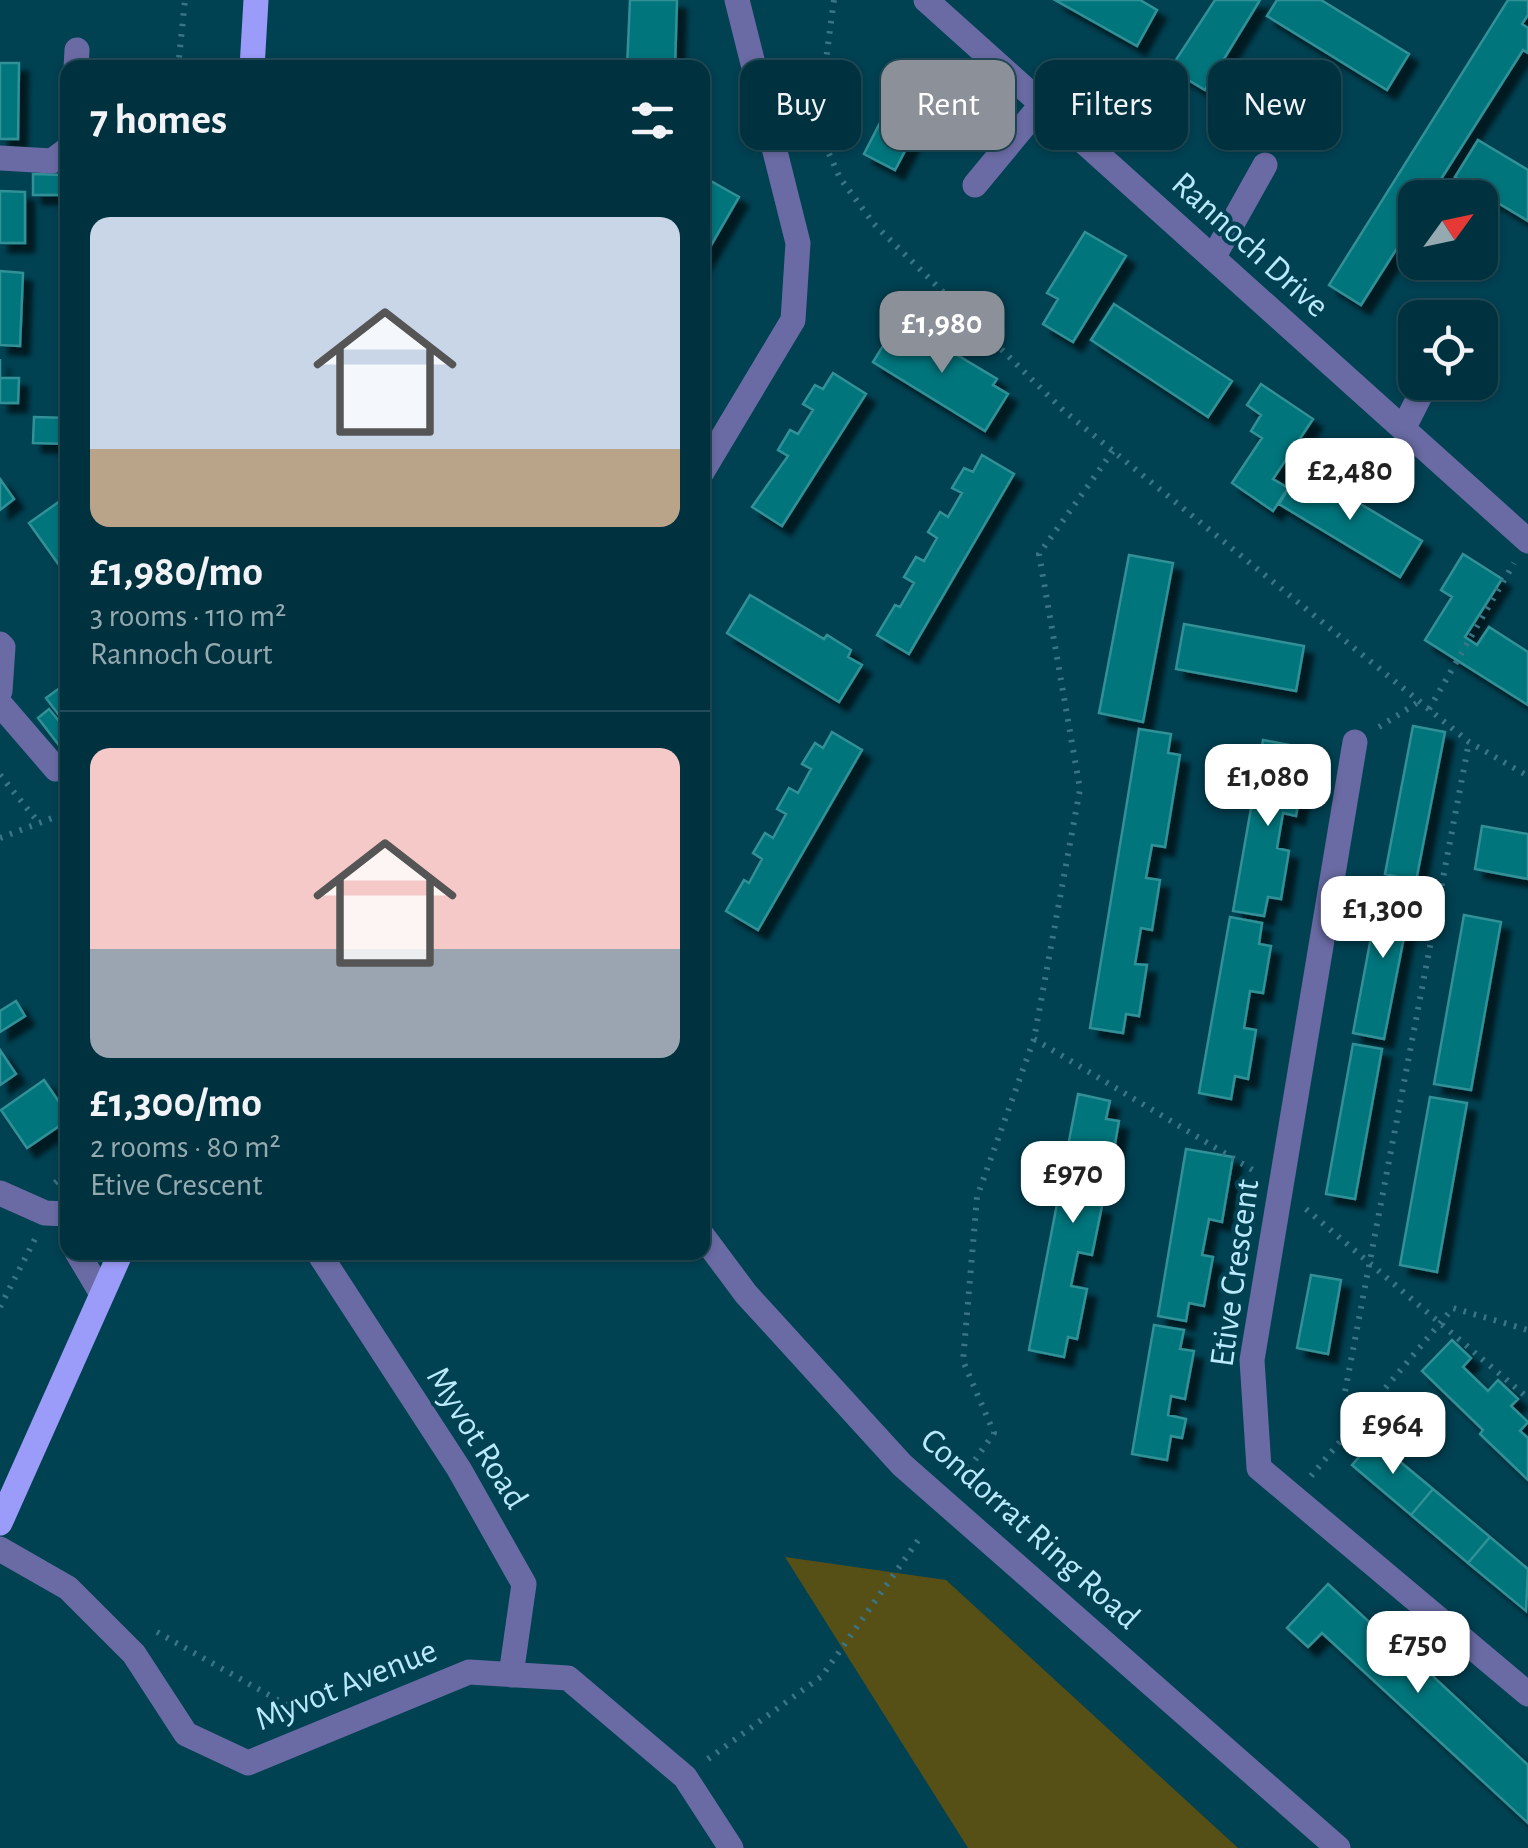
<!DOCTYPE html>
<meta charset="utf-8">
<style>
body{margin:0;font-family:"Alegreya Sans",sans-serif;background:#0a3945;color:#f1f3f6;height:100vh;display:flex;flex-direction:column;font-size:38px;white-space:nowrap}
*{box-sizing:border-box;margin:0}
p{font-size:32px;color:#95a9b0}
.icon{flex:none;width:55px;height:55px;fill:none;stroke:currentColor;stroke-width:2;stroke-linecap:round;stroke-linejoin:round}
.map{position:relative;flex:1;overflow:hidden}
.side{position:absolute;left:60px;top:60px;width:650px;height:1200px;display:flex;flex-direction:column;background:#00313e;border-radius:20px;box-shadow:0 2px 8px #0004,0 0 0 2px #224c58}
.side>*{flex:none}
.hud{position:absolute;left:740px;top:60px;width:638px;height:90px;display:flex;gap:20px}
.needle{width:65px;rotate:57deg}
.tools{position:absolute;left:1398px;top:180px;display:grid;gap:20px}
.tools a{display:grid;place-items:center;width:100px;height:100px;border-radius:20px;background:#00313e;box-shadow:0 2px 8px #0004,0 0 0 2px #224c58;font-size:50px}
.price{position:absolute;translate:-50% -85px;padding:0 22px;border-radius:20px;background:#fff;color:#222;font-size:32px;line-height:65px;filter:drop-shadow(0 2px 5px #0008)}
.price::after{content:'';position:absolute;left:50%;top:60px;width:30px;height:22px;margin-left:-15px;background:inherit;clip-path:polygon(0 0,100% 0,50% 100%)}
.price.active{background:#8c9099;color:#fff}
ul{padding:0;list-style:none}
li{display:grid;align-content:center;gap:20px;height:530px;padding:0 30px}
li+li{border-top:2px solid #224c58}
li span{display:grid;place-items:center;height:310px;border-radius:20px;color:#555}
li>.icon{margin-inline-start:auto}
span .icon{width:180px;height:180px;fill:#fffc;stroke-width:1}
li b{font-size:42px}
h2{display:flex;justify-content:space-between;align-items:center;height:120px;padding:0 30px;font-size:42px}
.tag{padding:0 35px;border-radius:20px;background:#00313e;box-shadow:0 2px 8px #0004,0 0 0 2px #224c58;font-size:35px;line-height:90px}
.tag.active{background:#8c9099;color:#fff}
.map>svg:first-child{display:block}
</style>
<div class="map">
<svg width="1528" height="1848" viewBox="0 0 1528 1848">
<defs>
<filter id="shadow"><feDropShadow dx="9" dy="9" stdDeviation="2.5" flood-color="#0009"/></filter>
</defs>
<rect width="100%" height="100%" fill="#004152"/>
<path fill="#565017" d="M785,1557L946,1580L1238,1848H968Z"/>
<path fill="#00747c" stroke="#319097" stroke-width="2.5" filter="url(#shadow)" d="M630,0H677L675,68H627Z
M1055,0H1140L1157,10L1137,46Z
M1215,0H1260L1205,90L1170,69Z
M1277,0H1321L1409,54L1387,90L1267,16Z
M1508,0H1528V15L1522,24L1528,28V53L1523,50L1429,198H1415V220L1361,305L1329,285Z
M0,63H19L18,139H0Z
M905,75L936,90L918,126L887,109Z
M887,109L918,126L895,170L864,154Z
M1478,140L1528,170V221L1455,177Z
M33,174L65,175L64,195H33Z
M702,176L739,197L702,261Z
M0,191L25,192V243H0Z
M1085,232L1126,256L1073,342L1043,324L1058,299L1047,293Z
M0,271L23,273L20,346L0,345Z
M1114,304L1232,381L1208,417L1091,340Z
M897,323L934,347L937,343L997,379L993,385L1008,394L985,431L873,362Z
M0,359V378H19L18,403H0Z
M833,373L866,394L782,526L752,507L788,456L778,450L790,430L798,434L813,410L803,404L815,385L823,389Z
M1261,384L1313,419L1273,479L1288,488L1273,511L1232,483L1262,438L1251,431L1261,415L1247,405Z
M34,417L68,418V444L33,443Z
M982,455L1014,474L909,654L877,635L895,605L900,607L914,583L904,577L916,557L924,561L937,538L928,532L940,512L948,517L962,493L952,488L964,468L973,472Z
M1301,468L1422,541L1400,577L1279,504Z
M0,479L14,499L0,510Z
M67,496L68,559L59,565L29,523Z
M1463,554L1502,579L1465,637L1477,645L1489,627L1528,652V705L1425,640L1452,597L1441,590Z
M1129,555L1173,563L1143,722L1099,713Z
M750,595L824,639L827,635L851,650L848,657L862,665L839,702L727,633Z
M1184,624L1304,646L1296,691L1176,669Z
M68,682V727L46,698Z
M49,709L68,732V736L58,744L38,718Z
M1413,726L1445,732L1416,881L1385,874Z
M1139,729L1171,734L1168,753L1180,755L1165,847L1152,845L1146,878L1160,880L1152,930L1141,928L1135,964L1147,965L1139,1016L1126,1014L1123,1033L1090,1028Z
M832,732L862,750L758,930L726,911L744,880L749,883L762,859L753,853L765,833L773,838L786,814L777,809L789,788L798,793L811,769L802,764L815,743L823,748Z
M1263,740L1295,746L1292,765L1305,767L1296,816L1283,813L1277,848L1289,851L1281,899L1268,897L1264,916L1233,911Z
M1482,826L1528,834V879L1475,869Z
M1381,884L1413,891L1384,1039L1353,1033Z
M1464,915L1501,922L1471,1090L1434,1084Z
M1230,917L1262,923L1259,944L1271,946L1263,993L1250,991L1244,1028L1256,1030L1248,1079L1235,1076L1231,1099L1199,1093Z
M16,1001L25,1016L0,1032V1011Z
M1353,1044L1382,1049L1355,1199L1326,1194Z
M0,1050L16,1074L0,1085Z
M44,1080L68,1115V1120L27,1148L1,1110Z
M1078,1094L1110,1101L1106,1119L1119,1121L1110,1172L1097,1169L1090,1204L1102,1206L1092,1255L1078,1252L1071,1286L1087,1289L1077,1339L1068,1337L1064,1357L1029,1350Z
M1430,1097L1467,1103L1437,1272L1400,1265Z
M1186,1149L1233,1157L1222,1222L1209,1219L1202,1255L1213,1257L1204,1306L1189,1303L1186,1321L1158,1316Z
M1311,1275L1341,1280L1328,1354L1297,1348Z
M1154,1325L1184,1330L1180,1349L1194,1351L1185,1399L1171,1396L1168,1415L1186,1419L1182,1438L1171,1436L1167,1460L1132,1454Z
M1452,1340L1471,1358L1463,1367L1488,1391L1498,1380L1518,1399L1511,1406L1528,1422L1520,1431L1528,1438V1480L1480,1434L1483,1430L1422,1371Z
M1374,1440L1433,1489L1411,1515L1352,1465Z
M1433,1489L1490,1537L1468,1563L1411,1515Z
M1490,1537L1528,1569L1526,1611L1468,1563Z
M1328,1584L1378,1630L1371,1638L1397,1662L1406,1651L1528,1765V1823L1322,1633L1308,1647L1287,1628Z"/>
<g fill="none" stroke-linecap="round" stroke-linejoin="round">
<path stroke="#397586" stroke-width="6" stroke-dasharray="2.5 8" stroke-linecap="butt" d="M834,0L817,127L840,178L874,224L1064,411L1469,742L1528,776
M178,68L185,0
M1429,709L1514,563
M1379,727L1420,701
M0,775L39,823
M0,838L68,812
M1034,1039L1256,1172
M55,1183L68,1172
M1306,1209L1528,1398
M0,1307L36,1237
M1362,1415L1344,1397L1469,742
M1311,1476L1453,1308L1528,1330
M963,1477L994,1433L963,1361L977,1197L1034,1039L1080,789L1039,554L1113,451
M157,1632L299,1712
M708,1759L822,1676L919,1539"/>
<path stroke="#6a6ba4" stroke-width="25" d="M926,0L1528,541
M76,68L77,50
M0,158L52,161L68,149
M975,185L1042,104
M1213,258L1265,165
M1403,429L1427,382
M702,472L793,320L798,243L737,0
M0,644L3,647L0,691
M0,704L56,769
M1355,742L1252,1360L1259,1468L1528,1694
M0,1193L45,1213L68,1214
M702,1235L746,1294L902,1465L1338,1848
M77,1252L102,1294
M318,1252L459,1469L524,1584L511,1675
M0,1549L68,1588L134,1654L186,1734L248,1763L469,1672L568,1678L685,1777L731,1848"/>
<path stroke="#9b9bf9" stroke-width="25" d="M252,68L256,0
M0,1523L121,1252"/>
</g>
<g text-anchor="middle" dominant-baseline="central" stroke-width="8" stroke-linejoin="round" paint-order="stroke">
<g font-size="35" fill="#bae9fb" stroke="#004152">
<text transform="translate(1250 245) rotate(42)">Rannoch Drive</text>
<text transform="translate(1235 1273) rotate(-82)">Etive Crescent</text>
<text transform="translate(477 1438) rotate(58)">Myvot Road</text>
<text transform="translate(1030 1529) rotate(42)">Condorrat Ring Road</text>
<text transform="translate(346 1685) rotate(-22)">Myvot Avenue</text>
</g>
</g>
</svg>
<div class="tools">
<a><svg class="needle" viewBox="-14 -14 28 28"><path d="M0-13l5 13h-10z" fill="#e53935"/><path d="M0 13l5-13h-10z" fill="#95a9b0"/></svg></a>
<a><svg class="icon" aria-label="locate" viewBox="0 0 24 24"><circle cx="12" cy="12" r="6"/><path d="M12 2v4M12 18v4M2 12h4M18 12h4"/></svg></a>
</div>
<b class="price active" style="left:942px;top:376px">£1,980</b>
<b class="price" style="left:1350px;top:523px">£2,480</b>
<b class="price" style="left:1268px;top:829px">£1,080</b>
<b class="price" style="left:1383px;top:961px">£1,300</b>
<b class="price" style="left:1073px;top:1226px">£970</b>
<b class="price" style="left:1393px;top:1477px">£964</b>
<b class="price" style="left:1418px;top:1696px">£750</b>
<div class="hud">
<a class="tag">Buy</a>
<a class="tag active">Rent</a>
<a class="tag">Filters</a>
<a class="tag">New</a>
</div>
<section class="side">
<h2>7 homes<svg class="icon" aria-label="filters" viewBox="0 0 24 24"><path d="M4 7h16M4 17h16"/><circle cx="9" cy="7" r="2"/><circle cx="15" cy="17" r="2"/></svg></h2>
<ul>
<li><span style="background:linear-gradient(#c9d6e8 75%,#b9a48a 0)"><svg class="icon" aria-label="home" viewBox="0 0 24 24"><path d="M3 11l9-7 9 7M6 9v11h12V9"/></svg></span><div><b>£1,980/mo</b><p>3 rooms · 110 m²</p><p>Rannoch Court</p></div></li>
<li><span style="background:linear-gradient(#f6c9c9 65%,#9aa5b1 0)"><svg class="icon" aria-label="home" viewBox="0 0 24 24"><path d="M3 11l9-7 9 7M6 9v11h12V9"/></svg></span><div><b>£1,300/mo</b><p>2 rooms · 80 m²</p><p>Etive Crescent</p></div></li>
</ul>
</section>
</div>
